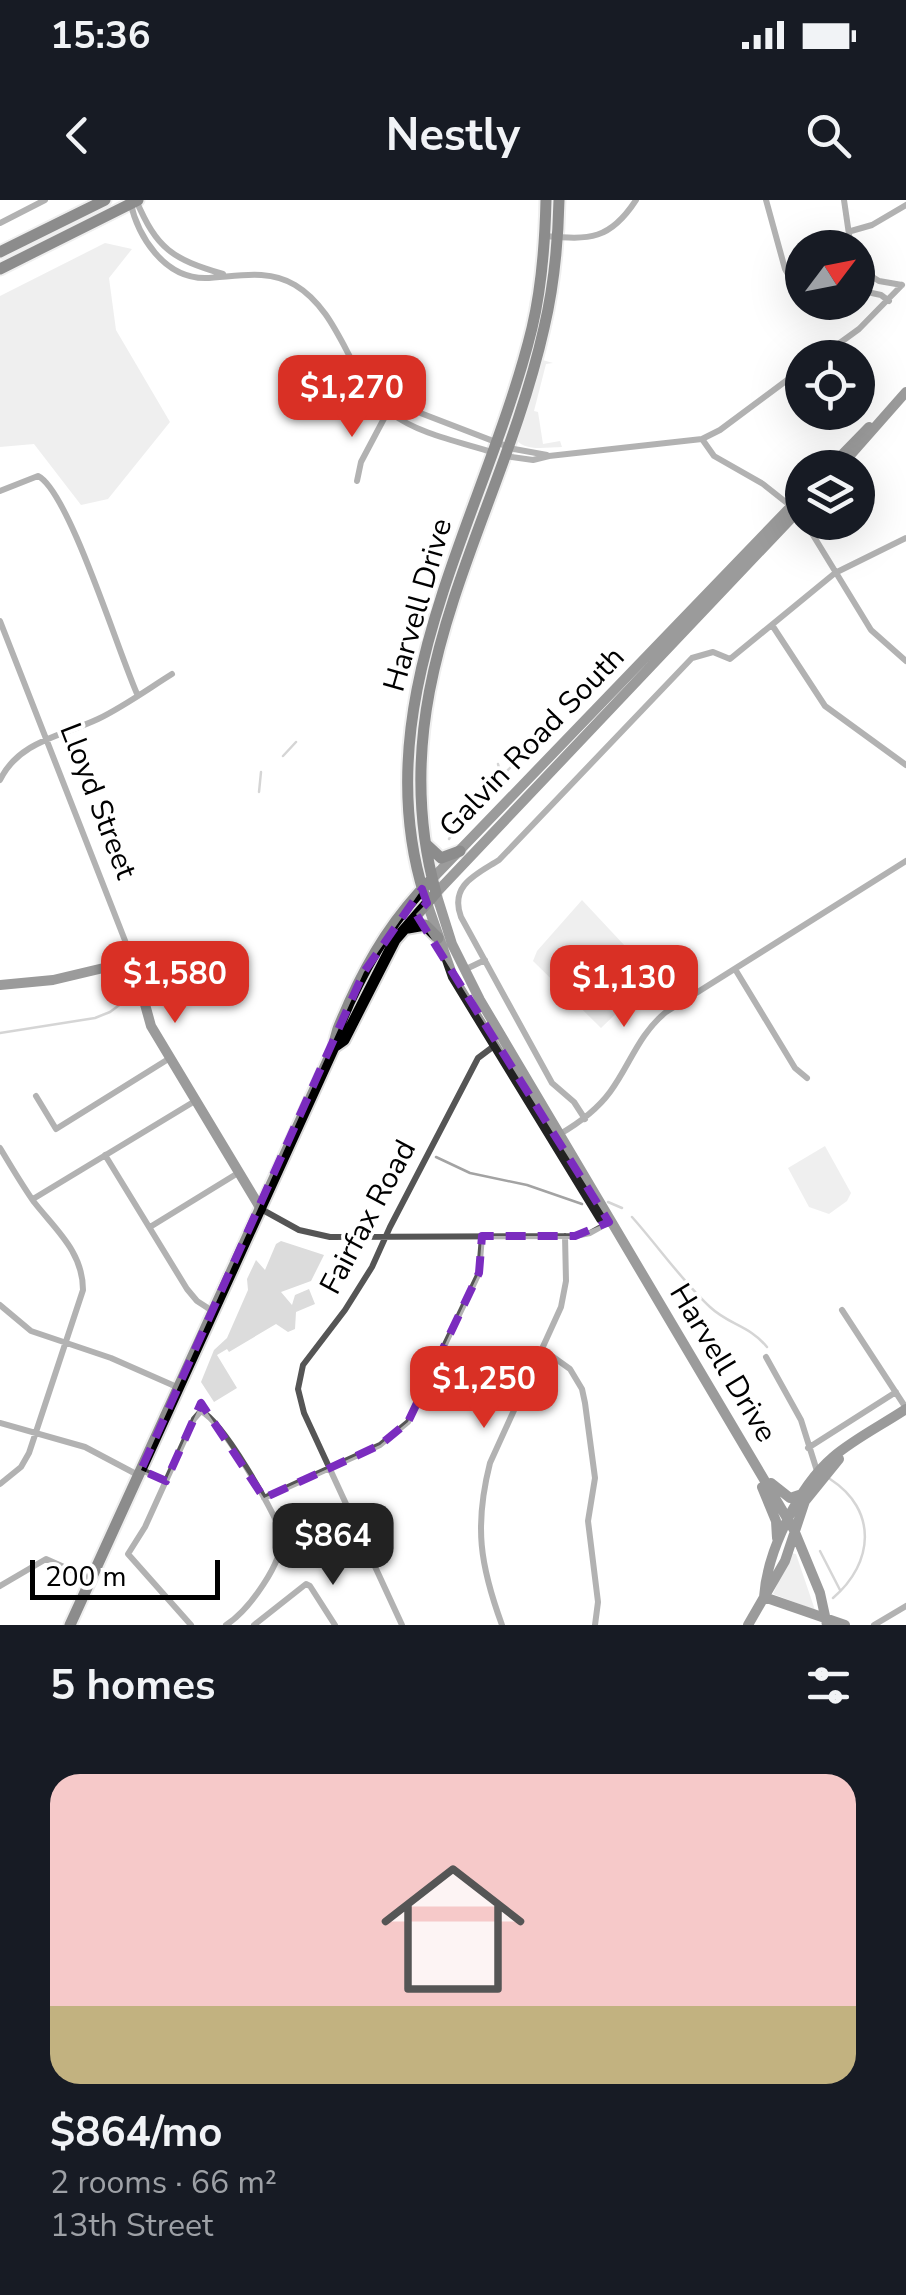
<!DOCTYPE html>
<meta charset="utf-8">
<style>
body{margin:0;font-family:"Nunito Sans",sans-serif;background:#242831;color:#f1f3f6;height:100vh;display:flex;flex-direction:column;font-size:38px;white-space:nowrap}
*{box-sizing:border-box;margin:0}
p{font-size:32px;color:#9ea1a6}
.icon{flex:none;width:55px;height:55px;fill:none;stroke:currentColor;stroke-width:2;stroke-linecap:round;stroke-linejoin:round}
.map{position:relative;height:1425px;overflow:hidden}
.panel{display:flex;flex-direction:column;background:#171b24;flex:1}
.panel>*{flex:none}
.needle{width:65px;rotate:58deg}
.tools{position:absolute;left:785px;top:30px;display:grid;gap:20px}
.tools a{display:grid;place-items:center;width:90px;height:90px;border-radius:50%;background:#171b24;box-shadow:0 10px 40px #0002;font-size:50px}
.scale{position:absolute;left:30px;bottom:25px;width:190px;box-sizing:border-box;padding-left:10px;border:5px solid #000;border-top:0;font-size:28px;line-height:35px;white-space:nowrap;color:#000;-webkit-text-stroke:8px #fff;paint-order:stroke}
.price{position:absolute;translate:-50% -85px;padding:0 22px;border-radius:20px;background:#d93025;color:#fff;font-size:32px;line-height:65px;filter:drop-shadow(0 2px 5px #0008)}
.price::after{content:'';position:absolute;left:50%;top:60px;width:30px;height:22px;margin-left:-15px;background:inherit;clip-path:polygon(0 0,100% 0,50% 100%)}
.price.current{background:#222;color:#fff}
ul{padding:0;list-style:none}
li{display:grid;align-content:center;gap:20px;height:530px;padding:0 50px}
li+li{border-top:2px solid #363941}
li span{display:grid;place-items:center;height:310px;border-radius:30px;color:#555}
li>.icon{margin-inline-start:auto}
span .icon{width:180px;height:180px;fill:#fffc;stroke-width:1}
li b{font-size:42px}
h2{display:flex;justify-content:space-between;align-items:center;height:120px;padding:0 50px;font-size:42px}
.status{display:flex;justify-content:space-between;align-items:center;height:70px;padding:0 50px;background:#171b24;direction:ltr}
.status svg{height:28px;fill:currentColor}
header{display:flex;justify-content:space-between;align-items:center;height:130px;padding:0 50px;background:#171b24;font-size:45px;font-weight:700}
.map>svg:first-child{display:block}
</style>
<div class="status"><b>15:36</b><svg viewBox="0 0 49 12"><path d="M0 12V9h3v3zM5 12V6h3v6zM10 12V3h3v9zM15 12V0h3v12zM26 1h20v11H26zM47 4h2v5h-2z"/></svg></div>
<header><svg class="icon" aria-label="back" viewBox="0 0 24 24"><path d="M15 5l-7 7 7 7"/></svg>Nestly<svg class="icon" aria-label="search" viewBox="0 0 24 24"><circle cx="10" cy="10" r="6"/><path d="M15 15l6 6"/></svg></header>
<div class="map">
<svg width="906" height="1425" viewBox="0 0 906 1425">
<rect width="100%" height="100%" fill="#fff"/>
<path fill="#dcdcdc" d="M105,43L132,49L109,78L116,130L170,222L108,299L81,305L34,244L0,247V96Z
M539,159L553,163L546,164L534,211L538,212L543,244L560,241L562,247C546,247 522,253 514,236Z
M582,700L654,777L601,828L533,761L537,751Z
M825,946L851,993L847,1001L829,1014L809,1007L788,968Z
M281,1041L324,1055L311,1081L281,1092L292,1105L295,1095L309,1089L315,1104L296,1112L295,1129L288,1132L276,1124L229,1152L227,1149L217,1155L237,1188L214,1202L201,1182L214,1150L227,1138L248,1090L247,1079L256,1060L265,1070L276,1044Z
M791,1353L796,1354L815,1410L773,1394Z"/>
<g fill="none" stroke-linecap="round" stroke-linejoin="round">
<path stroke="#a3a3a3" stroke-width="2.5" d="M283,556L296,542
M498,564L501,575
M259,592L261,572
M449,639L471,606L556,523
M0,833L95,818L110,812L122,803
M436,957L470,973L527,985L582,1004
M608,1002L622,1008
M632,1017C657,1045 683,1082 710,1107C729,1125 749,1125 767,1147
M830,1279C878,1310 874,1363 833,1398
M820,1351L840,1390"/>
<g stroke="#dbdbdb" stroke-width="15">
<path id="primary" d="M0,52L105,0
M0,69L138,0
M427,645L441,658L460,651
M424,694C363,498 487,313 532,128C542,86 545,43 546,0
M408,728L425,725L438,738
M334,847L344,840L395,740L436,693C378,483 500,324 544,128C554,86 558,43 559,0
M70,1425L334,847C335,831 343,818 349,803C371,755 395,716 432,679"/>
</g>
<path stroke="#555" stroke-width="6" d="M136,0C157,49 172,59 223,74
M766,0L785,69L789,76L802,82
M844,0L851,48
M130,1C138,37 164,78 205,78C235,77 267,68 295,85C342,113 349,180 391,213C418,234 460,242 492,252
M0,23L45,0
M851,31L872,25L906,5
M545,36C590,40 610,40 636,0
M858,68L879,81L902,85
M858,90L881,95L889,101
M819,158L859,129L902,85
M373,189L410,209L514,249L547,255
M702,239L714,256L763,284L792,307
M504,256L533,260L549,256L702,239L720,230L802,169
M357,281L361,262L388,211
M0,291L38,276C69,291 119,455 138,496
M805,322L871,430L906,461
M0,421L133,761
M772,425L825,506L906,565
M0,580C19,541 62,536 98,519C123,507 148,489 172,474
M735,769L795,868L807,878
M464,770L485,760
M36,896L56,929L170,858
M585,919L574,902L552,883L461,717C449,685 477,674 499,660L692,458L713,452L730,459L835,373L906,338
M560,934C579,923 596,911 610,892C630,865 638,835 666,812L906,661
M0,948C11,966 22,985 34,1002C56,1030 83,1052 83,1090L29,1253L21,1267L0,1284
M105,955L187,1089L197,1101L214,1112
M33,999L195,901
M261,1009L299,1030L330,1037L575,1036L590,1033L608,1023
M150,1027L238,973
M0,1105L31,1131L111,1158L177,1187
M842,1110L906,1208
M542,1149L570,1169L582,1189L585,1203L595,1278L588,1321L598,1402L595,1425
M766,1157L801,1220L817,1271
M0,1223L85,1247L138,1275
M808,1248L896,1192
M142,1270L166,1281
M264,1298L380,1245L408,1222L479,1073L482,1036
M0,1386L46,1359L91,1379
M191,1425L128,1354L145,1327L194,1219L201,1211C224,1223 271,1307 282,1334C284,1362 249,1410 226,1425
M254,1425L306,1384L310,1386L335,1425
M402,1425L304,1213L298,1189L303,1165L345,1110L372,1067L390,1027L478,858L494,846
M502,1425C480,1365 474,1326 490,1263L561,1107L566,1081L565,1036
M874,1425L906,1406"/>
<path stroke="#222" stroke-width="10" d="M829,268L869,227
M839,268L906,192
M802,307L436,693L452,744L480,800L794,1330L820,1393L827,1425
M432,679L802,295
M427,703L453,777L601,1019L609,1022
M0,785L53,780L133,761L151,826L261,1009
M771,1283L790,1298L802,1294
M762,1287L776,1321L777,1338
M764,1397C767,1352 798,1287 833,1257C854,1239 882,1225 906,1209
M764,1397L845,1425
M748,1425L785,1361L805,1301L839,1259"/>
<use href="#primary" stroke="#000" stroke-width="11"/>
</g>
<path d="M0 0H906V1425H0ZM422,689L427,703L416,714L609,1022L575,1036H482L479,1073L408,1222L380,1245L264,1298L201,1203L166,1281L141,1270L364,772Z" fill="#fff" fill-opacity=".55" fill-rule="evenodd"/>
<path fill="none" stroke="#7b2cbf" stroke-width="8" stroke-dasharray="20 12" stroke-linejoin="round" d="M422,689L427,703L416,714L609,1022L575,1036H482L479,1073L408,1222L380,1245L264,1298L201,1203L166,1281L141,1270L364,772Z"/>
<g text-anchor="middle" dominant-baseline="central" stroke-width="8" stroke-linejoin="round" paint-order="stroke">
<g font-size="30" fill="#000" stroke="#fff">
<text transform="translate(418 405) rotate(-74)">Harvell Drive</text>
<text transform="translate(532 542) rotate(-46)">Galvin Road South</text>
<text transform="translate(98 601) rotate(69)">Lloyd Street</text>
<text transform="translate(368 1017) rotate(-62)">Fairfax Road</text>
<text transform="translate(723 1163) rotate(59)">Harvell Drive</text>
</g>
</g>
</svg>
<div class="tools">
<a><svg class="needle" viewBox="-14 -14 28 28"><path d="M0-13l5 13h-10z" fill="#e53935"/><path d="M0 13l5-13h-10z" fill="#9ea1a6"/></svg></a>
<a><svg class="icon" aria-label="locate" viewBox="0 0 24 24"><circle cx="12" cy="12" r="6"/><path d="M12 2v4M12 18v4M2 12h4M18 12h4"/></svg></a>
<a><svg class="icon" aria-label="layers" viewBox="0 0 24 24"><path d="M12 4l9 5-9 5-9-5zM3 14l9 5 9-5"/></svg></a>
</div>
<div class="scale">200 m</div>
<b class="price" style="left:352px;top:240px">$1,270</b>
<b class="price" style="left:175px;top:826px">$1,580</b>
<b class="price" style="left:624px;top:830px">$1,130</b>
<b class="price" style="left:484px;top:1231px">$1,250</b>
<b class="price current" style="left:333px;top:1388px">$864</b>
</div>
<section class="panel">
<h2>5 homes<svg class="icon" aria-label="filters" viewBox="0 0 24 24"><path d="M4 7h16M4 17h16"/><circle cx="9" cy="7" r="2"/><circle cx="15" cy="17" r="2"/></svg></h2>
<ul>
<li><span style="background:linear-gradient(#f6c9c9 75%,#c2b280 0)"><svg class="icon" aria-label="home" viewBox="0 0 24 24"><path d="M3 11l9-7 9 7M6 9v11h12V9"/></svg></span><div><b>$864/mo</b><p>2 rooms · 66 m²</p><p>13th Street</p></div></li>
</ul>
</section>
